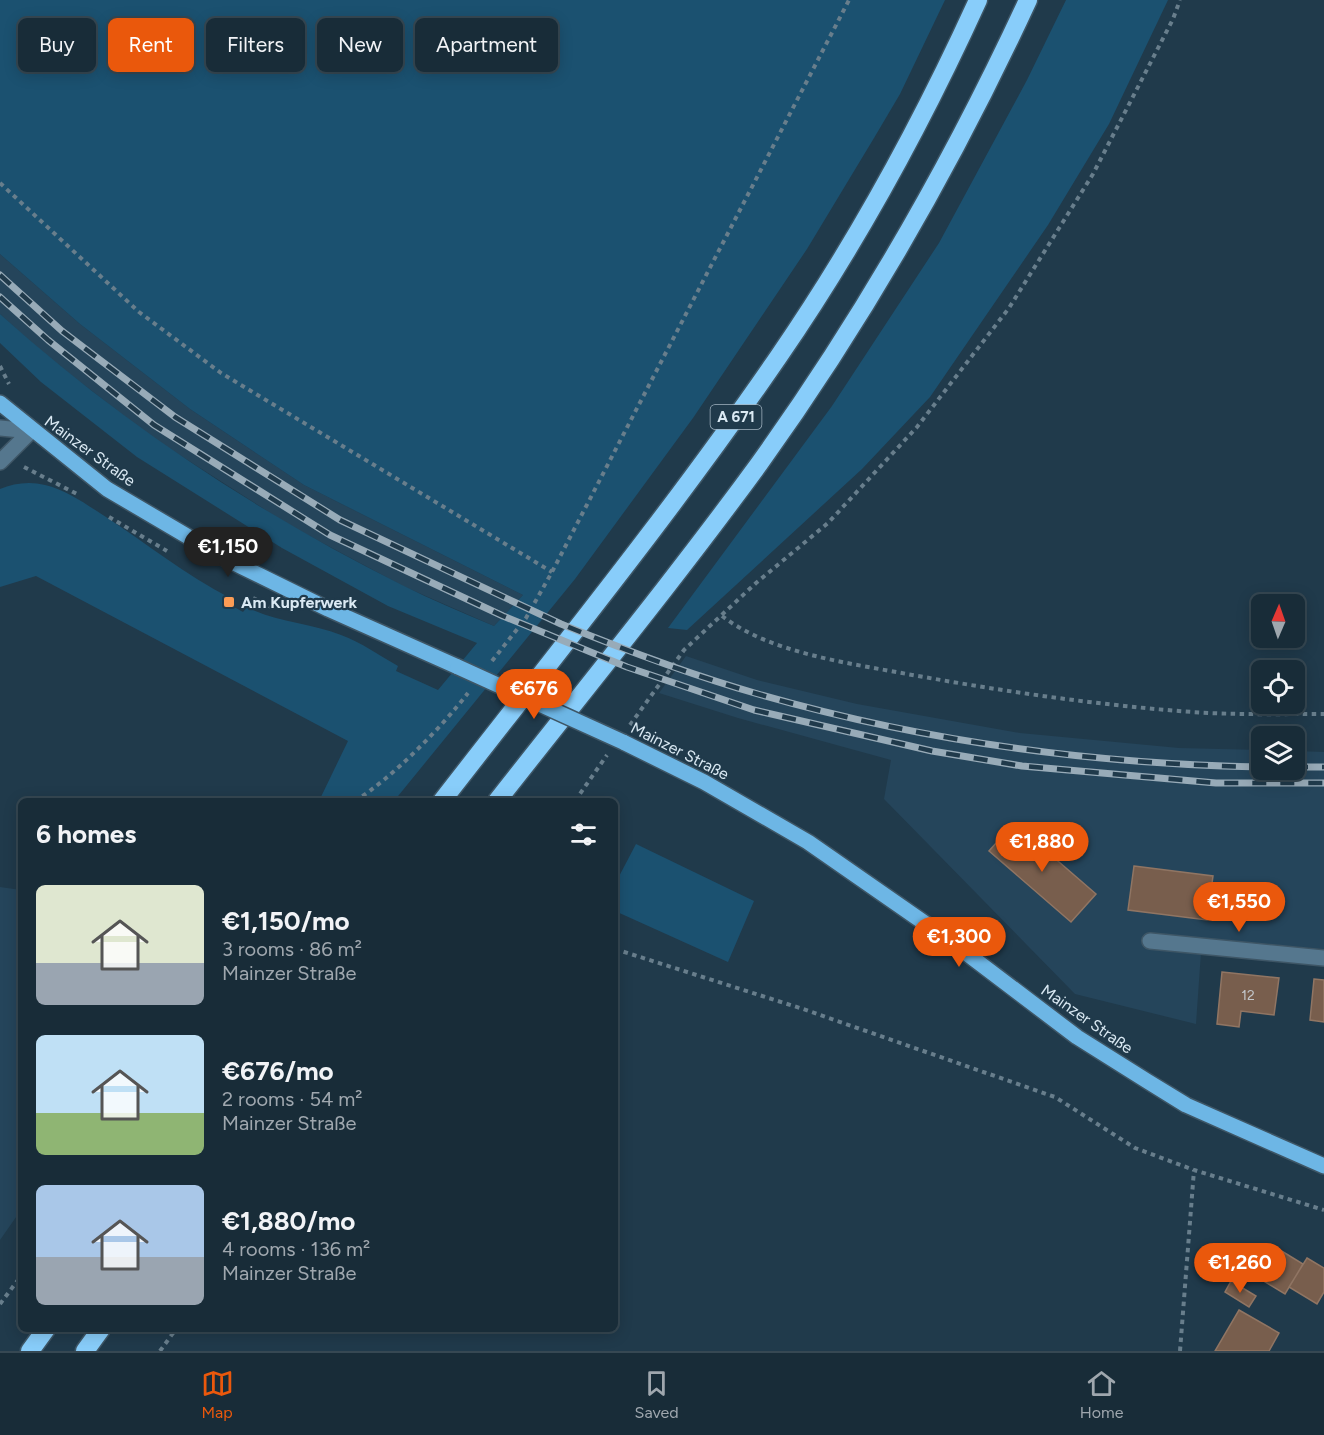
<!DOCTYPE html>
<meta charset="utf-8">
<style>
body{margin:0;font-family:Figtree,sans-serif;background:#213440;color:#f1f3f6;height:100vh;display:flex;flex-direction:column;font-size:22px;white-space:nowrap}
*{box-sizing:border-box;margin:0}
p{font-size:20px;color:#9fa7ae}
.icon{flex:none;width:33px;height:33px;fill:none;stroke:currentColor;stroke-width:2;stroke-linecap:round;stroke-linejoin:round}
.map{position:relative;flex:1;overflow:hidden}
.sheet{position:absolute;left:18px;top:798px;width:600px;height:534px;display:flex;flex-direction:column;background:#182c38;border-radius:9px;box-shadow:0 3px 15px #0003,0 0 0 2px #364853}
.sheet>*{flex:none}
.guide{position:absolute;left:18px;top:18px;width:600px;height:54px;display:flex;gap:12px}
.needle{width:39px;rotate:2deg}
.tools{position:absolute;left:1251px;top:594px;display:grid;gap:12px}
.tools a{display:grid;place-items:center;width:54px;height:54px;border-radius:9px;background:#182c38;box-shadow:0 3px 15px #0003,0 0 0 2px #364853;font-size:30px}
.price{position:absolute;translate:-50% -51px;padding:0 14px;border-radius:21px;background:#ea580c;color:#fff;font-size:20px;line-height:39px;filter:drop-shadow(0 2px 3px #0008)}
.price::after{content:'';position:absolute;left:50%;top:36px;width:18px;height:14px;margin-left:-9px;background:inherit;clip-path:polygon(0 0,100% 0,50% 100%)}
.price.on{background:#222;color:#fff}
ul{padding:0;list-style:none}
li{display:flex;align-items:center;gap:18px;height:150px;padding:0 18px}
li span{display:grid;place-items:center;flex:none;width:168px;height:120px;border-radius:9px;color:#555}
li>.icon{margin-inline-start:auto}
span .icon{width:72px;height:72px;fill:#fffc;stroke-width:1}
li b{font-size:26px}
h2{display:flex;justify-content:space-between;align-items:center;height:72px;padding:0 18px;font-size:26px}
.chip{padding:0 21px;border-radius:9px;background:#182c38;box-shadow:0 3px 15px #0003,0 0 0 2px #364853;font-size:21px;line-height:54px}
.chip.on{background:#ea580c;color:#fff}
.tab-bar{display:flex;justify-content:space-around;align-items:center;height:84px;border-top:2px solid #364853;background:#182c38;font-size:16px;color:#9fa7ae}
.tab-bar a{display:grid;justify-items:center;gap:3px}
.tab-bar .on{color:#ea580c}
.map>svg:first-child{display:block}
</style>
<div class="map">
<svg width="1324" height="1351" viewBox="0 0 1324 1351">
<rect width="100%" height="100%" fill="#203a4b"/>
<path fill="#25455b" d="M0,254L80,324L190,409L304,485L523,595L494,626L403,586L289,525L150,436L43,353L0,314Z
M686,656L757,680L857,704L1020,733L1179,748L1261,750L1262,770H1294L1295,751L1324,752V949L1202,938L1196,1024L1075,994L884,799L891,760L738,718L659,693Z
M0,887L21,890V1210L0,1240Z"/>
<path fill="#1b5170" d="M0,0H945L900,94L874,138L807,249L693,418L575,579L394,801H319L348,741L36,576L0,587V489C14,483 30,481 45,485C67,490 87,505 106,517C147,544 186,575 230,598L227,603L243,612L247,607C275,622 311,623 341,635C361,642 380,656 398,666L396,671L438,690L477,643L388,606L282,548L137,457L41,382L0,343V314C121,423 258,513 402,585C432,600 463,613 494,626L523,595L304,485L190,409L80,324L0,254Z
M1066,0H1168L1109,124L1048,225L930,397L862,469L687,630L668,628L832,406L939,243L1027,80Z
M636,844L754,901L728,962L615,911V884Z"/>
<path fill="#785e4d" stroke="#907563" stroke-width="1.5" d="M1014,823L1096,894L1071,922L989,851Z
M1134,866L1213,876L1207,920L1128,910Z
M1222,972L1279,978L1274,1015L1241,1011L1239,1027L1217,1024Z
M1314,979L1324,980V1022L1310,1020Z
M1275,1247L1303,1264L1285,1294L1257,1277Z
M1307,1258L1324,1268V1292L1317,1304L1289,1287Z
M1231,1281L1256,1296L1249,1307L1225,1292Z
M1239,1310L1279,1333L1269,1351H1215Z"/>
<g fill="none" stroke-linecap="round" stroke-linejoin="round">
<g stroke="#3e5666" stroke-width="18">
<path id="minor" d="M0,428L31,431
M0,462L31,431
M1150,941L1324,958"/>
</g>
<g stroke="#3e5666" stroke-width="18">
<path id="major" d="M0,403L107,489L226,559L328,609L458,667
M623,742L704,782L808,842L949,940L1077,1037L1147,1081L1186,1105L1324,1166"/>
</g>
<g stroke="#3e5666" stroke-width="21">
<path id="highway" d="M442,801C556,654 674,509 779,356C856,244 922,123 978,0
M497,801C585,689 675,579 759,464C863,319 953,162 1028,0
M30,1351L46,1329
M85,1351L101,1329"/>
</g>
<path stroke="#687e8c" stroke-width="4" stroke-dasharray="4.5 4.5" stroke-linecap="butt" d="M0,183L139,312L221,373L552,572
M0,366L9,384
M24,467L79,495
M109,517L167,551
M253,598L273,608H279
M722,616C770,653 848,663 907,674C1001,691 1096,705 1192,712C1235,715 1280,714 1324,714
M492,661L526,618L552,572L849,0
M630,725L684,650L756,583L828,523L917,427L1009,308L1093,174L1173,19L1180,0
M355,801C392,778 441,728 468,693
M575,801L607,755
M615,949L803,1009L1055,1097L1135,1148L1194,1170L1324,1210
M0,1304L21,1276
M160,1351L176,1329
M1180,1351L1194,1170"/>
<use href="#minor" stroke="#55778e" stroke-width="15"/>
<use href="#major" stroke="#6db6e5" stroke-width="15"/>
<use href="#highway" stroke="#88cdfa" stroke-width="18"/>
<g stroke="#98abb8" stroke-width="7">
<path id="rail" d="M0,275L62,331L175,417L340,520L561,624C625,650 691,675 758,694C921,741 1093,764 1262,767
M0,297L48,340L154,425L330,535L503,616L627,667L754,710L932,751L1022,766L1216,783H1324
M1294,767H1324"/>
</g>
<use href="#rail" stroke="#203a4b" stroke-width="4.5" stroke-dasharray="14" stroke-linecap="butt"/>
<g stroke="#3e5666" stroke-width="18" stroke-linecap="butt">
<path id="major-bridge" d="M458,667L623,742"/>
</g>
<use href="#major-bridge" stroke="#6db6e5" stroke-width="15"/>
</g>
<rect fill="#fd9c55" stroke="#203a4b" stroke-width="2" x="223" y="596" width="12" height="12" rx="3"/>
<g text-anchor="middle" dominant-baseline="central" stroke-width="4.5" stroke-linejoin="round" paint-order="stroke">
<g font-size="14" fill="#c2c6ca">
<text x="1248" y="995">12</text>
</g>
<rect fill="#203a4b" stroke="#a2b4c1" stroke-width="1.5" x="710.5" y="405" width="51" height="24" rx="4.5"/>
<g font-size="15" font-weight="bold" fill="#dae9f3">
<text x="736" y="417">A 671</text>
</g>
<g font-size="16" fill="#dae9f3" stroke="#203a4b">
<text transform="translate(90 451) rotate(36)">Mainzer Straße</text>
<text transform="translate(680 751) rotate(27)">Mainzer Straße</text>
<text transform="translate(1087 1019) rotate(35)">Mainzer Straße</text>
</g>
<g font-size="16" font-weight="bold" fill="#dae9f3" stroke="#203a4b" text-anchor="start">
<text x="241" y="602">Am Kupferwerk</text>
</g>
</g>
</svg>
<div class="tools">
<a><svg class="needle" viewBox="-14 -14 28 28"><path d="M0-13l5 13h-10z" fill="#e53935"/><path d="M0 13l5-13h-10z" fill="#9fa7ae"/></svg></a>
<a><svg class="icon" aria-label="locate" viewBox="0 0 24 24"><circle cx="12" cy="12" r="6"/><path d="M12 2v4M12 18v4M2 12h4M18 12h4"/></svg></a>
<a><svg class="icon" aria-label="layers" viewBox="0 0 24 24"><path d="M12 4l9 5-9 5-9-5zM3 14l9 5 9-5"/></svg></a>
</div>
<b class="price on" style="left:228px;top:578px">€1,150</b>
<b class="price" style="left:534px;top:720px">€676</b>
<b class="price" style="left:1042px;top:873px">€1,880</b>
<b class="price" style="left:1239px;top:933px">€1,550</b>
<b class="price" style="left:959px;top:968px">€1,300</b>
<b class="price" style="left:1240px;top:1294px">€1,260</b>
<div class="guide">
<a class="chip">Buy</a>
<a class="chip on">Rent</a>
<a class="chip">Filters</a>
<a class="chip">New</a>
<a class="chip">Apartment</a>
</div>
<section class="sheet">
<h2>6 homes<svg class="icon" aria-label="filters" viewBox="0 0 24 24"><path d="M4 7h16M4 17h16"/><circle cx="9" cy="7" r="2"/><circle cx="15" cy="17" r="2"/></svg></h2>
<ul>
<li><span style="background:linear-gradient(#dfe7d0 65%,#9aa5b1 0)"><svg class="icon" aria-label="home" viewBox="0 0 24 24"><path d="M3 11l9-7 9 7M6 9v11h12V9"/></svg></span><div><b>€1,150/mo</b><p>3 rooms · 86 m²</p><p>Mainzer Straße</p></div></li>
<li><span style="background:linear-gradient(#bfe0f5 65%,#8fb573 0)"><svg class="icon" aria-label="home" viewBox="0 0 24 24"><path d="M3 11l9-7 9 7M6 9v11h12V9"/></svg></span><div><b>€676/mo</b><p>2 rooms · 54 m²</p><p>Mainzer Straße</p></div></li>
<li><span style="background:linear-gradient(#a9c7e8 60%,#9aa5b1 0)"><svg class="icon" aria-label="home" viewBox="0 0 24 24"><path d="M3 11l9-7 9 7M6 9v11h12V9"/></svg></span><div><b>€1,880/mo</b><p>4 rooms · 136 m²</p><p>Mainzer Straße</p></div></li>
</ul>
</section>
</div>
<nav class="tab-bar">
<a class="on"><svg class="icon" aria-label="map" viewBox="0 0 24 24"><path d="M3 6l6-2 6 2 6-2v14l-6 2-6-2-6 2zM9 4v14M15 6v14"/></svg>Map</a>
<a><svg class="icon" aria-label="saved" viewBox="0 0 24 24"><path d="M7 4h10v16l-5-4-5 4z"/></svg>Saved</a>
<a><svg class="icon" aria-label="home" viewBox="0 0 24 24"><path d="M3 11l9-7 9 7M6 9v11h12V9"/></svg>Home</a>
</nav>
